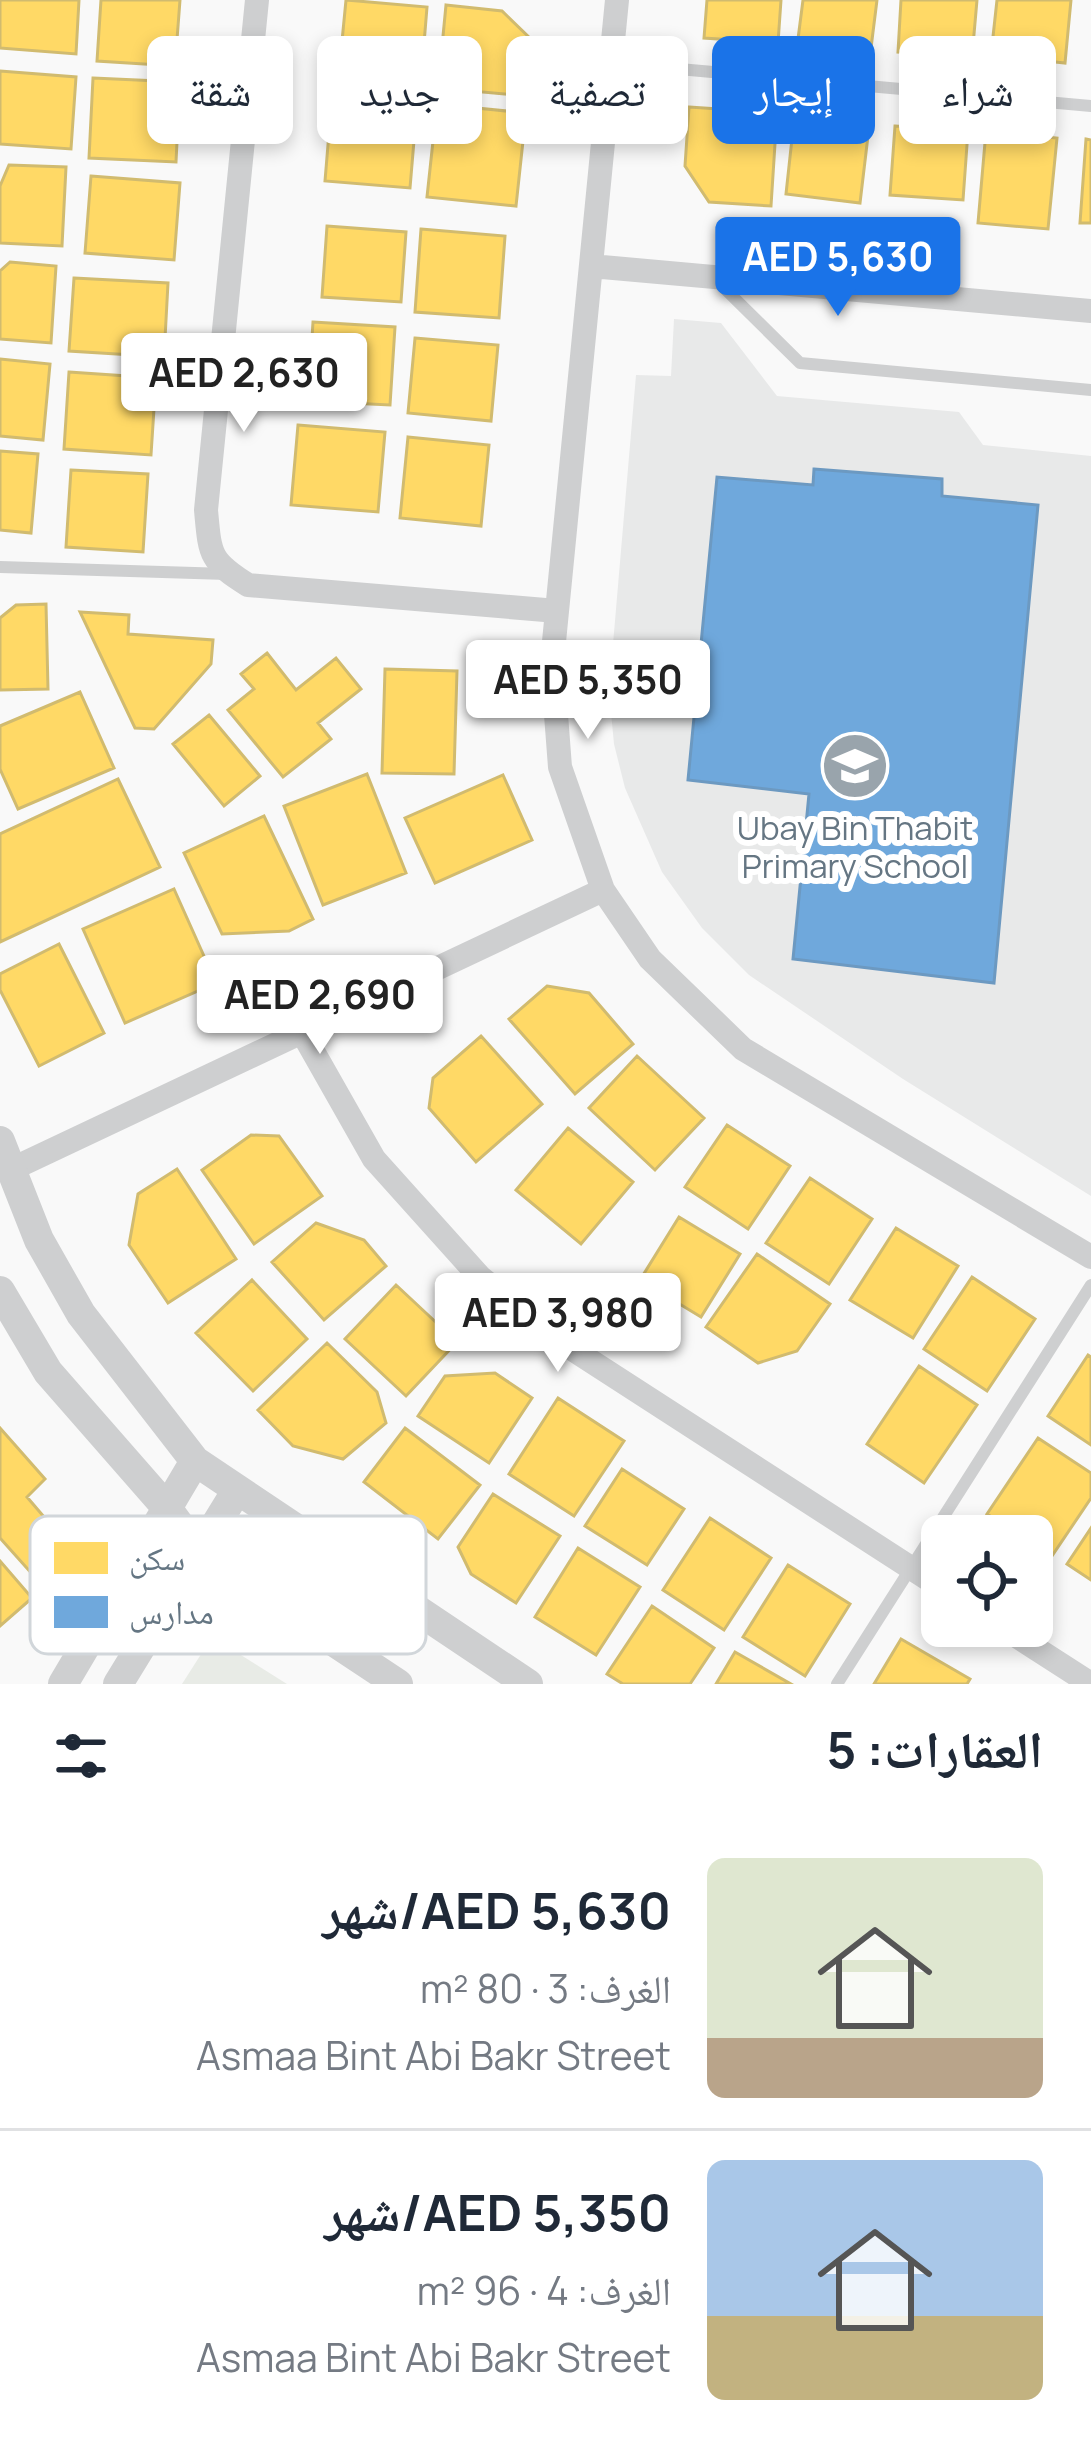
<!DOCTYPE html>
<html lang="ar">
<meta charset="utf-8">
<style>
body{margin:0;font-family:Manrope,"Noto Naskh Arabic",sans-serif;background:#f2f2f3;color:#1f2937;direction:rtl;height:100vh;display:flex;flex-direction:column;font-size:45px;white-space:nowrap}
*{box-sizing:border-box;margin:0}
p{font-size:39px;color:#747a83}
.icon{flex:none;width:66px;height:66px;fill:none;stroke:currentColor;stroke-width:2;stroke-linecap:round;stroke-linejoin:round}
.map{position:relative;height:1684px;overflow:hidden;direction:ltr}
.side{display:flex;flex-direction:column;background:#fff;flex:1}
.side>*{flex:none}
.hud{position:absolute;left:36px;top:36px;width:1020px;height:108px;direction:rtl;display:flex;gap:24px}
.fabs{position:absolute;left:921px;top:1515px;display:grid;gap:24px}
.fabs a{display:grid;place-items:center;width:132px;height:132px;border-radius:18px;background:#fff;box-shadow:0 6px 18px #0003;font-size:60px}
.price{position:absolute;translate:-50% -102px;padding:0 27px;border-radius:12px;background:#fff;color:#222;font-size:39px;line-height:78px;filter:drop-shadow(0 3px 6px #0008)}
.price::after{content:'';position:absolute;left:50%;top:72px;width:36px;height:27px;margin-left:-18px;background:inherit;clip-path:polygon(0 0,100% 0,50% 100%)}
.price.selected{background:#1a73e8;color:#fff}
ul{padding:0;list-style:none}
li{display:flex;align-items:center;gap:36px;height:300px;padding:0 48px}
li+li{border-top:3px solid #e0e1e3}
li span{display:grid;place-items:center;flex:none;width:336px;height:240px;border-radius:18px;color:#555}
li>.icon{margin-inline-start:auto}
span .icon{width:144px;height:144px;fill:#fffc;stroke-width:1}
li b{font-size:51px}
h2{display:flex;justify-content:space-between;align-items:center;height:144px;padding:0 48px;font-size:51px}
.pill{padding:0 42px;border-radius:18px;background:#fff;box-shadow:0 6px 18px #0003;font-size:42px;line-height:108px}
.pill.selected{background:#1a73e8;color:#fff}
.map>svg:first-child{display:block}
</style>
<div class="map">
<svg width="1091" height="1684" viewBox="0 0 1091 1684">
<rect width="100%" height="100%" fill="#f9f9f9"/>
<path fill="#e8e9e9" d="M674,319L721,323L777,396L959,412L983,445L1091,456V1196L903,1079L749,975L702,928L662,872L625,788L614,744L609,691L636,375L671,376Z"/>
<path fill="#e8ebe6" d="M225,1645L287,1684H182L205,1648Z"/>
<path fill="#ffd966" stroke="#d1bb6f" stroke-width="3" d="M0,0H79L76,54L0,48Z
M101,0H180L175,66L97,61Z
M346,0L427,7L421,80L339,72Z
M707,0H781L778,43L704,38Z
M803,0H877L871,48L798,39Z
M901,0H977L972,57L898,52Z
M997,0H1071L1065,63L991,55Z
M446,5L502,11L533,41L528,96L438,88Z
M0,71L76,77L71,149L0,144Z
M93,78L180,82L176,162L89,158Z
M332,97L417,105L410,188L325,181Z
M437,104L526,113L516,206L427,197Z
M689,107L777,113L771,206L709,202L685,166Z
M795,111L870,119L860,203L786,194Z
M895,126L968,131L963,200L890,195Z
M986,131L1057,138L1048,229L978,223Z
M1086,139L1091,140V223H1080Z
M9,165L66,167L62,246L0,243V186Z
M91,176L180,183L174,260L85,253Z
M327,226L406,232L401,302L322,297Z
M421,229L505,236L499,318L415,312Z
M10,262L56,266L51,343L0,339V271Z
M74,278L168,283L164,357L69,351Z
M313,322L395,327L390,405L308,401Z
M415,338L498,345L491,421L408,413Z
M0,359L50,364L43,440L0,436Z
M69,372L156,378L151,455L64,449Z
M298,425L385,432L378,512L291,505Z
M408,437L489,445L481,526L400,518Z
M0,451L38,454L31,533L0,530Z
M71,470L148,474L143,552L66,547Z
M46,604L48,689L0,690V618L16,605Z
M80,612L129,615L128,634L213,640L211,664L154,729L135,728Z
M267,653L296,690L336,658L361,689L318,723L331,739L283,777L228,710L254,689L241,674Z
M385,669L457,671L454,774L382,773Z
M80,692L114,768L18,809L0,769V726Z
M209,715L260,776L224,806L173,744Z
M367,774L406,873L323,905L284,806Z
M503,775L532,840L435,883L405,818Z
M118,779L160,867L0,942V834Z
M264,816L313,919L289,931L222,934L184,853Z
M174,889L216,983L125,1023L83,929Z
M59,944L104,1033L39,1066L0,990V974Z
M547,986L589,993L633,1044L575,1094L509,1019Z
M481,1036L542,1104L476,1162L429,1108L433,1078Z
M637,1056L704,1118L655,1170L589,1108Z
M727,1125L790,1166L748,1229L685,1187Z
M568,1128L633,1182L581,1244L516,1190Z
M251,1135L279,1136L322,1196L254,1244L202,1170Z
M177,1169L236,1259L168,1303L129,1245L138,1194Z
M810,1178L872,1219L829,1284L766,1243Z
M679,1217L740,1254L701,1317L640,1280Z
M316,1223L364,1240L386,1266L324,1320L272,1262Z
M896,1228L958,1266L913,1338L850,1300Z
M757,1254L830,1304L797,1351L758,1363L706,1327Z
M972,1277L1035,1319L987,1391L924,1349Z
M252,1280L307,1339L253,1391L196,1333Z
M396,1285L457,1342L406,1396L345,1339Z
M327,1343L377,1392L386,1423L343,1459L293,1446L258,1410Z
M1088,1355L1091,1357V1445L1048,1416Z
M919,1366L977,1405L924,1483L867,1444Z
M495,1373L532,1398L489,1463L418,1416L445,1376Z
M558,1398L624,1441L574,1516L509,1474Z
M0,1428L45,1479L27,1497L68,1545L33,1575L0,1538Z
M405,1428L480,1485L438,1539L364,1482Z
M1038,1438L1091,1473V1498L1052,1556L1032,1543V1536H1021L987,1514Z
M622,1469L684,1509L647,1565L585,1526Z
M493,1494L560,1536L516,1603L471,1574L458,1547Z
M710,1518L771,1558L724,1630L663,1590Z
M1091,1528V1580L1067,1564Z
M578,1548L640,1587L596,1655L535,1617Z
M0,1561L32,1598L0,1626Z
M788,1565L850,1604L805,1676L743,1637Z
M652,1606L714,1648L690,1684H623L607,1674Z
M901,1639L970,1679L967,1684H874Z
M735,1652L791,1684H716Z"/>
<path fill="#6fa8dc" stroke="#6c99c1" stroke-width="3" d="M814,469L942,479V496L1038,505L994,983L793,959L809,794L688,780L717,477L813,485Z"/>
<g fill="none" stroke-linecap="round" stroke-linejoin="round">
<path stroke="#cecfd0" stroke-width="12" d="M612,63L1091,106
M718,282L800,363L1091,390
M0,567L227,574
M837,1684L1091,1285"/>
<path stroke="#cecfd0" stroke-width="24" d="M257,0L206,510C210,554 209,561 248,585L557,611
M617,0L552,662L560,767L603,890L650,959L743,1049L1091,1257
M591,266L1091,311
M302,1032L374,1159L480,1277L552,1336L942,1588
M12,1169L603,890
M1001,1626L1091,1684"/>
<path stroke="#cecfd0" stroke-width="30" d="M0,1141L39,1240L81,1314L195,1461L528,1684
M0,1291L48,1372L167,1508L199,1552L398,1684
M63,1684L195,1461
M118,1684L237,1490"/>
</g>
<defs>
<g id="school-disc" transform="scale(3.45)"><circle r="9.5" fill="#99a4ac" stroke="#fff"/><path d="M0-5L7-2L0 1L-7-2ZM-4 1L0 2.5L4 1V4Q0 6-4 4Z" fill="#fff"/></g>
</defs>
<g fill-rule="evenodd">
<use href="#school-disc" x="855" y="766"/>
</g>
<g text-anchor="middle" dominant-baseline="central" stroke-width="12" stroke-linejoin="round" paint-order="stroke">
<g font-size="33" fill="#657683" stroke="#fff">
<text x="855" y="827">Ubay Bin Thabit<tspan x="855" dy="38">Primary School</tspan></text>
</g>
</g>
<rect x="30" y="1516" width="396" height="138" rx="18" fill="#fff" stroke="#d1d6da" stroke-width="3"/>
<rect x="54" y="1542" width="54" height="32" fill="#ffd966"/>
<rect x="54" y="1596" width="54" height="32" fill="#6fa8dc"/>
<g font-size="33" fill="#657683">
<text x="129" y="1570">سكن</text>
<text x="129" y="1624">مدارس</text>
</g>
</svg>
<div class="fabs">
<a><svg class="icon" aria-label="locate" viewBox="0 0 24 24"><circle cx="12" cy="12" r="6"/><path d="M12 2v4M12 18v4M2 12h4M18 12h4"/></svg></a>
</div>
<b class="price selected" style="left:838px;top:319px">AED 5,630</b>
<b class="price" style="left:244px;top:435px">AED 2,630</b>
<b class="price" style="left:588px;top:742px">AED 5,350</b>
<b class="price" style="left:320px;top:1057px">AED 2,690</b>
<b class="price" style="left:558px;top:1375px">AED 3,980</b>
<div class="hud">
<a class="pill">شراء</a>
<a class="pill selected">إيجار</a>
<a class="pill">تصفية</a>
<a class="pill">جديد</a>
<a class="pill">شقة</a>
</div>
</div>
<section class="side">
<h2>العقارات: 5<svg class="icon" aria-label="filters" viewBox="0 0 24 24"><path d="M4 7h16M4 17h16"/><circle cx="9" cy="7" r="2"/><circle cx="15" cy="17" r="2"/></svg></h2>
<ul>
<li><span style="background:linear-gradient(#dfe7d0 75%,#b9a48a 0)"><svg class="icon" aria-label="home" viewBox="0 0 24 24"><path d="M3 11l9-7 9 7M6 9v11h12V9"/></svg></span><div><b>AED 5,630/شهر</b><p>الغرف: 3 · 80 m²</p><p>Asmaa Bint Abi Bakr Street</p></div></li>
<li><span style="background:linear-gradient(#a9c7e8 65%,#c2b280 0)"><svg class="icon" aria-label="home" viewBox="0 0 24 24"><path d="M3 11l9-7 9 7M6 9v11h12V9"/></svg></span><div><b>AED 5,350/شهر</b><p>الغرف: 4 · 96 m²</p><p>Asmaa Bint Abi Bakr Street</p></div></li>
</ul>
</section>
